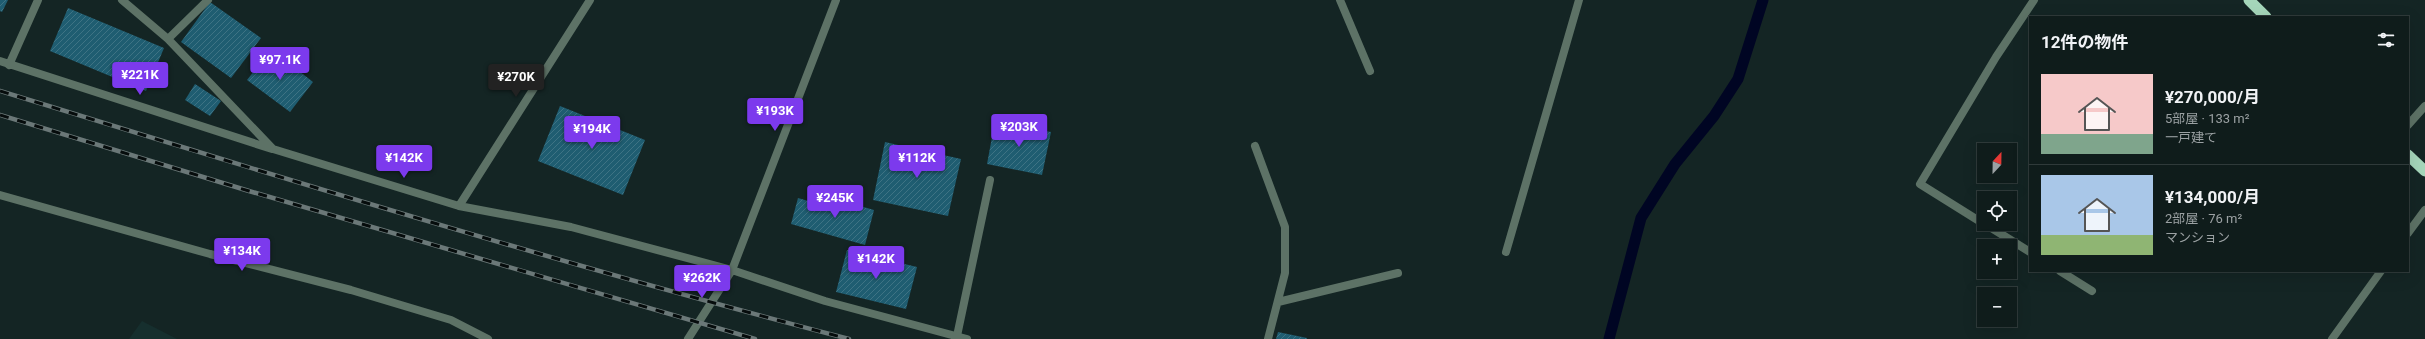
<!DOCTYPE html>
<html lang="ja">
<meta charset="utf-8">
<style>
body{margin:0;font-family:Roboto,"Noto Sans JP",sans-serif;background:#182524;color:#f1f3f6;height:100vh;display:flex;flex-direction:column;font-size:15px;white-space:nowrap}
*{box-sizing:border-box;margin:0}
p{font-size:13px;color:#9ba1a3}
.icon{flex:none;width:22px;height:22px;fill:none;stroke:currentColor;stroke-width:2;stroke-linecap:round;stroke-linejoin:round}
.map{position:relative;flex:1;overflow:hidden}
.sheet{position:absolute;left:2029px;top:16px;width:380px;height:256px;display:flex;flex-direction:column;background:#0f1c1b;border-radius:0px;box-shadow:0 4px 16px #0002,0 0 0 1px #2f3a3a}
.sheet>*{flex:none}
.needle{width:26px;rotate:22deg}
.fabs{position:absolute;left:1977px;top:143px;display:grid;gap:8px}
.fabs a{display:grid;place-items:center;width:40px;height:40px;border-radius:0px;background:#0f1c1b;box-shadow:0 4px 16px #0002,0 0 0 1px #2f3a3a;font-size:20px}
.price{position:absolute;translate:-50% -34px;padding:0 9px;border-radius:4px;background:#7c3aed;color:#fff;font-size:13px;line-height:26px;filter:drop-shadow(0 1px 2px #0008)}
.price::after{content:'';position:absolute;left:50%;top:24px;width:12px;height:9px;margin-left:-6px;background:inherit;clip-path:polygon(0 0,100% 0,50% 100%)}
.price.current{background:#222;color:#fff}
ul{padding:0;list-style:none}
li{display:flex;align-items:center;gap:12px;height:100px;padding:0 12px}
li+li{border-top:1px solid #2f3a3a}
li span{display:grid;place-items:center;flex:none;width:112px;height:80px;border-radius:0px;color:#555}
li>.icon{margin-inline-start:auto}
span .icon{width:48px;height:48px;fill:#fffc;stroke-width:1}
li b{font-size:17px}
h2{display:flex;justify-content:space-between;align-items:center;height:48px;padding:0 12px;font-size:17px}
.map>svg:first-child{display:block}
</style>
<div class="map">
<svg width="2425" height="339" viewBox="0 0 2425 339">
<defs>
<pattern id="building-hatch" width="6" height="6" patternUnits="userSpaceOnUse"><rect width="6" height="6" fill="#1f5d71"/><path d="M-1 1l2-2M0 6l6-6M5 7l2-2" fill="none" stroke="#3e7384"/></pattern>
</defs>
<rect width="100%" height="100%" fill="#142524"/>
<path fill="#162f2e" d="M142,321L177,339H129Z"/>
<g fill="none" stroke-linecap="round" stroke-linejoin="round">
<path stroke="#000523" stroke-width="11" d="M1609,339L1641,218L1675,164L1714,116L1738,79L1763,0"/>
</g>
<path fill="url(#building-hatch)" d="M0,0H8L2,12L0,11Z
M210,2L261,38L231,78L181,42Z
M68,8L164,48L146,91L50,51Z
M271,49L313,82L290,112L247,80Z
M195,84L221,101L210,116L185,100Z
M560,106L645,140L623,195L538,161Z
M995,121L1051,132L1042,175L987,164Z
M885,142L961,159L948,216L873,200Z
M825,196L874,210L865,245L791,224L798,198L822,205Z
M847,250L917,267L906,309L836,292Z
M1278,332L1307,338V339H1276Z"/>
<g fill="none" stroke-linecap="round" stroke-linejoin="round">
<path stroke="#5d7266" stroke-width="8" d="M1340,0L1370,71
M2408,125L2425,106
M1255,146L1285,227V273L1268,339
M1984,224L1920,184L1996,57L2034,0
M1985,224L2030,252
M1506,252L1579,0
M2060,271L2092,291
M1278,302L1398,273
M957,336L990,180"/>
<path stroke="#5d7266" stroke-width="8" d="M122,0L168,39L273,149L459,206L571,227L732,270L825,301L967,339
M168,39L208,0
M0,61L272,149
M9,65L38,0
M0,195L210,254L351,290L451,320L488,339
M459,206L590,0
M2408,233L2425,210
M688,339L732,270L836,0
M2332,339L2381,271"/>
<path stroke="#a5d6ba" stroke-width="11" d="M2249,0L2266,17
M2408,155L2425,171"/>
<g stroke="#6b7878" stroke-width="4.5">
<path id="rail" d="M0,91C282,178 564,265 849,339
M0,115L249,191L755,339"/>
</g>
<use href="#rail" stroke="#060c0c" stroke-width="3" stroke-dasharray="9" stroke-linecap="butt"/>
</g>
</svg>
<div class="fabs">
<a><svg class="needle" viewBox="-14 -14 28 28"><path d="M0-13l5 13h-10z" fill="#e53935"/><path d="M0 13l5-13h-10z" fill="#9ba1a3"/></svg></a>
<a><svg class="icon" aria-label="locate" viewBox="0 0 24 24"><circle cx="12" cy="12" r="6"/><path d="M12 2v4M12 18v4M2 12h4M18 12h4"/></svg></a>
<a>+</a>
<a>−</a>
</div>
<b class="price" style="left:280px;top:81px">¥97.1K</b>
<b class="price" style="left:140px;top:96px">¥221K</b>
<b class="price current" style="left:516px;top:98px">¥270K</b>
<b class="price" style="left:775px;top:132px">¥193K</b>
<b class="price" style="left:1019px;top:148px">¥203K</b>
<b class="price" style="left:592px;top:150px">¥194K</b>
<b class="price" style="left:404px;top:179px">¥142K</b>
<b class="price" style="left:917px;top:179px">¥112K</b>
<b class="price" style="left:835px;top:219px">¥245K</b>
<b class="price" style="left:242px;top:272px">¥134K</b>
<b class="price" style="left:876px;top:280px">¥142K</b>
<b class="price" style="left:702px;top:299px">¥262K</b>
<section class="sheet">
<h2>12件の物件<svg class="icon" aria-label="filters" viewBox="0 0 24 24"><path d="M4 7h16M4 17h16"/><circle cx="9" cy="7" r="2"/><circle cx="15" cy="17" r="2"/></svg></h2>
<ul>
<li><span style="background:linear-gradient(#f6c9c9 75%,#7fa58c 0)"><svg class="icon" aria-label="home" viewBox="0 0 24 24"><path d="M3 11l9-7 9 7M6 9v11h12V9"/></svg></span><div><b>¥270,000/月</b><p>5部屋 · 133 m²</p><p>一戸建て</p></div></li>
<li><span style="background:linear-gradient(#a9c7e8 75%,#8fb573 0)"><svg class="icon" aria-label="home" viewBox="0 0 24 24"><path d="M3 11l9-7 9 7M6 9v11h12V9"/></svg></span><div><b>¥134,000/月</b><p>2部屋 · 76 m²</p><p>マンション</p></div></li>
</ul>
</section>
</div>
